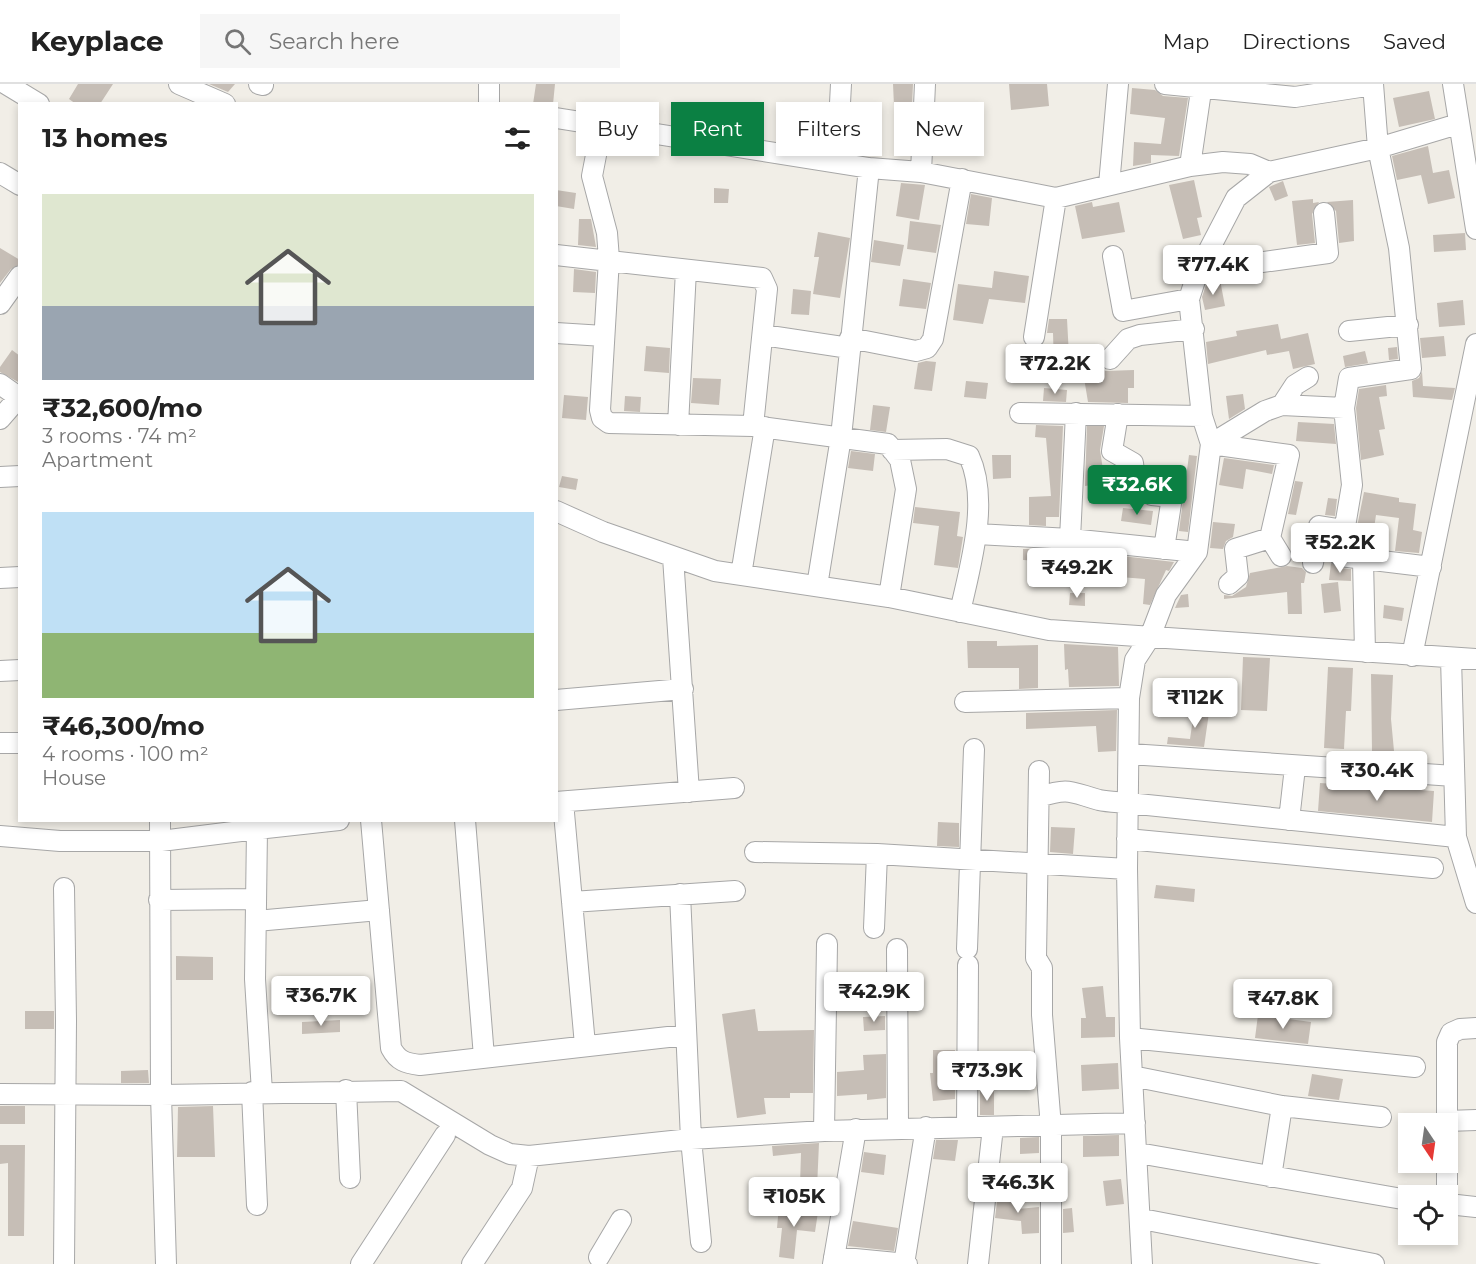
<!DOCTYPE html>
<meta charset="utf-8">
<style>
body{margin:0;font-family:Montserrat,sans-serif;background:#f6f6f6;color:#222;height:100vh;display:flex;flex-direction:column;font-size:22px;white-space:nowrap}
*{box-sizing:border-box;margin:0}
p{font-size:20px;color:#767676}
.icon{flex:none;width:33px;height:33px;fill:none;stroke:currentColor;stroke-width:2;stroke-linecap:round;stroke-linejoin:round}
.map{position:relative;flex:1;overflow:hidden}
.details{position:absolute;left:18px;top:18px;width:540px;height:720px;display:flex;flex-direction:column;background:#fff;border-radius:0px;box-shadow:0 3px 9px #0003}
.details>*{flex:none}
.top-card{position:absolute;left:576px;top:18px;width:570px;height:54px;display:flex;gap:12px}
.needle{width:39px;rotate:167deg}
.controls{position:absolute;left:1398px;top:1029px;display:grid;gap:12px}
.controls a{display:grid;place-items:center;width:60px;height:60px;border-radius:0px;background:#fff;box-shadow:0 3px 9px #0003;font-size:30px}
.price{position:absolute;translate:-50% -51px;padding:0 14px;border-radius:6px;background:#fff;color:#222;font-size:20px;line-height:39px;filter:drop-shadow(0 2px 3px #0008)}
.price::after{content:'';position:absolute;left:50%;top:36px;width:18px;height:14px;margin-left:-9px;background:inherit;clip-path:polygon(0 0,100% 0,50% 100%)}
.price.current{background:#0b8043;color:#fff}
ul{padding:0;list-style:none}
li{display:grid;align-content:center;gap:12px;height:318px;padding:0 24px}
li span{display:grid;place-items:center;height:186px;border-radius:0px;color:#555}
li>.icon{margin-inline-start:auto}
span .icon{width:108px;height:108px;fill:#fffc;stroke-width:1}
li b{font-size:26px}
h2{display:flex;justify-content:space-between;align-items:center;height:72px;padding:0 24px;font-size:26px}
.tag{padding:0 21px;border-radius:0px;background:#fff;box-shadow:0 3px 9px #0003;font-size:21px;line-height:54px}
.tag.current{background:#0b8043;color:#fff}
header{display:flex;align-items:center;gap:36px;box-sizing:border-box;height:84px;padding:0 30px;background:#fff;border-bottom:2px solid #e0e0e0}
header strong{font-size:28px}
nav{display:flex;gap:33px;margin-inline-start:auto;font-size:21px}
.search{width:420px;height:54px;background:#f6f6f6;display:flex;align-items:center;gap:15px;box-sizing:border-box;padding:0 21px;border-radius:0px;color:#767676;font-size:22px}
.map>svg:first-child{display:block}
</style>
<header>
<strong>Keyplace</strong>
<div class="search"><svg class="icon" aria-label="search" viewBox="0 0 24 24"><circle cx="10" cy="10" r="6"/><path d="M15 15l6 6"/></svg>Search here</div>
<nav><a>Map</a><a>Directions</a><a>Saved</a></nav>
</header>
<div class="map">
<svg width="1476" height="1180" viewBox="0 0 1476 1180">
<rect width="100%" height="100%" fill="#f1eee7"/>
<path fill="#c6beb6" d="M78,0H113L100,20H76L69,15Z
M209,0H235L228,8Z
M536,0H555L553,20H533Z
M893,0H913L912,21L894,22Z
M1009,0H1047L1049,22L1011,26Z
M1132,4L1155,6L1163,12L1188,14L1179,72L1151,71V79L1133,82L1134,58L1161,60L1165,34L1130,30Z
M1429,7L1435,35L1399,43L1393,14Z
M852,27H882V50H851Z
M802,37H816L815,63L801,61Z
M1428,62L1433,89L1449,86L1455,114L1428,120L1421,91L1397,96L1392,72Z
M1194,96L1202,133L1197,134L1201,151L1183,155L1169,101Z
M1283,97L1288,112L1275,117L1269,103Z
M901,99L925,101L919,136L896,132Z
M714,104L729,105L728,119H714Z
M556,106L576,109L574,125L556,122Z
M971,110L992,114L989,142L966,140Z
M1313,115V119L1319,118L1312,130L1315,159L1297,161L1292,117Z
M1353,116L1354,157L1339,159L1336,127L1327,118Z
M1092,118L1093,123L1119,118L1125,148L1082,155L1075,122Z
M579,135H591L596,163L578,161Z
M910,137L941,141L936,169L907,165Z
M818,148L850,154L840,214L813,210L819,173H814Z
M1465,149L1466,166L1434,168L1433,151Z
M874,156L904,161L900,182L871,178Z
M0,164L20,176V180L11,185L0,199Z
M574,185L596,188L595,209L573,208Z
M994,187L1029,192L1025,219L989,215L983,240L953,236L958,200L992,204Z
M903,195L931,199L926,225L899,222Z
M1220,196L1225,222L1205,226L1202,213L1207,198Z
M793,205L811,207L809,231L791,230Z
M1463,216L1465,241L1439,243L1437,219Z
M1049,235H1067L1069,272L1099,271V279L1105,287L1134,286V304H1128V319L1088,318L1082,282L1054,283L1053,249H1047Z
M1278,240L1281,255L1308,249L1315,280L1293,285L1289,267L1267,271L1266,266L1208,280L1206,258L1237,252L1236,247Z
M1444,252L1446,272L1422,274L1420,254Z
M646,262L670,264L669,289L644,287Z
M1397,263L1398,275L1389,276L1388,264Z
M12,266L20,272V299L0,288V283Z
M1365,267L1368,279L1382,277L1345,283L1343,272Z
M926,277L936,278L932,307L914,305L918,279Z
M1422,288L1423,302L1455,304L1452,316L1413,313L1412,297L1419,294Z
M693,294L721,295L719,321L691,319Z
M966,297L988,299L986,315L964,313Z
M1386,301L1387,312L1379,313L1385,345L1379,346L1384,371L1361,376L1356,324L1359,305Z
M1044,304L1067,306L1066,318L1043,317Z
M1243,310L1245,325L1229,335L1226,312Z
M564,311L588,313L586,336L562,334Z
M625,312L641,313L640,328L624,327Z
M873,321L890,323L886,348L870,346Z
M1298,338L1334,340L1336,360L1296,357Z
M1036,341L1063,342L1059,433H1046V442L1029,441V413L1051,412L1046,354L1035,353Z
M1087,342H1104L1100,366L1105,399L1085,402Z
M851,367L875,370L873,387L848,384Z
M992,371H1011V394L993,395Z
M1189,371L1197,372L1188,448L1179,447Z
M1224,374L1274,381L1272,390L1246,385L1243,405L1219,401Z
M562,392L578,395L576,406L559,403Z
M1295,397L1303,398L1296,431L1288,430Z
M1364,408L1399,414V418L1416,420L1413,446L1422,448L1419,469L1395,467L1399,434L1376,431L1373,451L1356,448Z
M1328,414L1337,415L1335,432L1325,431Z
M915,423L960,428L957,452L963,453L958,484L934,481L939,442L913,439Z
M1123,424L1153,427L1151,441L1121,437Z
M1213,438L1235,440L1233,453L1226,457L1223,465L1210,464Z
M1023,465H1041L1040,477L1023,476Z
M1122,472L1174,478L1169,487L1166,486L1150,521L1143,520L1145,495L1120,493Z
M1331,479L1338,484L1351,485V497L1329,496Z
M1287,482L1302,484L1306,488L1304,499H1301L1302,530H1288L1287,508L1224,515V511L1232,512L1246,503L1250,489Z
M1338,498L1341,527L1324,529L1321,500Z
M1070,509H1085V522L1069,521Z
M1188,510L1189,523L1175,524L1181,511Z
M1384,521L1404,524L1402,537L1383,534Z
M967,557H997V562L1038,561V604L1019,605V584H968Z
M1064,560L1118,563L1119,602L1069,603L1068,585L1065,586Z
M1243,573L1270,574L1267,627L1241,626Z
M1328,583L1353,584L1351,627H1346L1344,665L1324,664Z
M1371,590L1393,591L1391,635L1394,667L1372,668Z
M1195,620L1210,622L1204,663L1167,660L1168,653L1190,655Z
M1117,626L1116,667L1098,668L1096,642L1026,645V629Z
M1320,699L1434,707L1432,738L1318,727Z
M938,738L959,739V763L937,762Z
M1051,743L1075,744L1073,770L1050,768Z
M1156,801L1195,805L1194,818L1154,814Z
M176,872L213,873V896H176Z
M1103,902L1106,933H1115V953L1081,954V934H1086L1082,904Z
M755,925L758,947L814,946L813,1009H790V1014H764L766,1030L737,1034L722,930Z
M25,927H54V945H25Z
M1258,931L1311,938L1308,960L1255,954Z
M885,932V946L864,947L863,933Z
M340,936V948L302,950V938Z
M933,966H955V1015L933,1017L930,989H933Z
M886,970V1014L867,1016V1010L837,1012V988L864,986L863,971Z
M1118,979L1119,1005L1082,1007L1081,981Z
M148,986L149,999H121V987Z
M1312,990L1343,995L1339,1016L1308,1012Z
M994,1005V1031H980V1006Z
M0,1022H25V1040H0Z
M213,1022L215,1073H177L178,1023Z
M1119,1051V1072L1083,1073V1052Z
M1039,1053V1069L1020,1070V1054Z
M936,1056H958L955,1077L933,1075Z
M819,1059L817,1104L800,1101L801,1069L773,1072L772,1062Z
M0,1061H25L24,1152H8V1079L0,1080Z
M864,1068L886,1071L884,1091L861,1088Z
M1121,1095L1124,1120L1106,1122L1103,1097Z
M998,1110L1019,1113L1018,1125L1039,1123V1149L1022,1150L1021,1137L995,1134Z
M779,1121L818,1128L815,1148L797,1146L794,1175L779,1173L782,1144H777Z
M1072,1124L1074,1148L1063,1149V1125Z
M853,1137L898,1144L894,1167L848,1162Z"/>
<g fill="none" stroke-linecap="round" stroke-linejoin="round">
<g stroke="#a7a7a7" stroke-width="22">
<path id="minor" d="M6,0L39,20
M179,0L225,20
M259,0L263,1
M1165,0L1295,13L1373,1
M1373,0L1378,64L1399,164L1411,285L1349,294L1344,324L1352,401L1340,472L1431,483
M1453,0L1476,145
M489,20V0
M556,34L869,84L921,88L1056,114L1190,82L1223,78L1250,80L1269,88L1378,64L1458,40
M602,40L592,92L607,149L609,175L600,326L602,334L609,339L753,342L888,360L900,376L906,405L889,513
M837,77L841,0
M1190,82L1202,0
M921,88L925,0
M0,89L20,101
M1109,101L1118,0
M556,171L762,194L767,205L753,342
M1113,172L1123,227L1189,215
M1198,187L1328,169L1324,129
M0,220L20,192
M1349,247L1408,241
M556,249L604,252
M763,251L849,264
M1034,253L1056,114
M850,254L916,267L927,264L933,255L962,95
M1110,275L1128,255L1140,251L1194,245
M0,300L20,314
M1282,321L1295,301L1308,293
M1020,329L1202,332
M1118,330L1112,367L1133,379L1135,397L1152,411L1172,413L1164,465
M0,335L20,312
M678,341L686,186
M1211,360L1289,371L1270,454L1281,472
M1211,360L1265,327L1282,321L1344,324
M892,366L947,365L969,372C990,417 970,482 960,528
M0,393L20,392
M556,427L603,448L715,487L889,513L1049,546L1476,575
M977,450L1070,455L1197,468
M1070,455L1076,329
M673,473L689,708
M1363,476L1365,568
M1313,479L1319,442L1344,446
M741,491L765,343
M0,494L20,493
M1229,500L1238,492L1235,465L1270,454
M817,502L841,353L869,84
M1412,572L1476,260
M1451,574L1456,753L1476,819
M0,587L20,586
M556,616L683,605
M965,618L1129,614
M0,659H20
M1130,670L1454,692
M1039,687L1036,874L1042,884V931L1051,1043V1180
M1039,713C1070,703 1070,708 1099,716C1108,718 1118,718 1128,719L1456,753
M556,718L734,704
M563,718L585,961
M160,736L161,1011L166,1180
M257,736V745L339,736
M371,736L391,964C398,977 405,979 420,981L686,951
M465,736L484,973
M1289,736L1294,692
M0,752L60,757H161L257,745L255,895L262,1008
M1127,755L1433,784
M755,768L877,770L1127,785
M64,804L66,937L64,1180
M680,810L691,1055L701,1158
M159,816L256,815
M572,818L735,807
M256,837L379,826
M874,844L877,770
M897,865L898,1044
M967,865L974,665
M1130,954L1415,983
M1132,992L1282,1022L1381,1033
M346,1006L350,1094
M252,1008L257,1121
M0,1010L161,1011L401,1007L490,1061L510,1070L529,1072L691,1055L824,1047L1135,1039
M1447,1037L1476,1036
M1447,1040V958L1451,949L1460,945L1476,944
M967,1043L968,881
M824,1047L827,860
M1138,1069L1408,1116
M1271,1093L1282,1022
M786,1111L841,1120
M1447,1112V1078
M1448,1120L1476,1123
M1142,1135L1374,1180
M599,1173L621,1136
M834,1173L907,1180
M361,1180L445,1051
M472,1180L522,1104L529,1072
M833,1180L856,1045
M904,1180L926,1043
M978,1180L993,1043
M1142,1180L1130,954L1127,785L1129,614L1135,576L1150,553L1166,511L1197,468L1211,360L1202,332L1189,215L1198,187L1236,114L1269,88"/>
</g>
<use href="#minor" stroke="#fff" stroke-width="20"/>
</g>
</svg>
<div class="controls">
<a><svg class="needle" viewBox="-14 -14 28 28"><path d="M0-13l5 13h-10z" fill="#e53935"/><path d="M0 13l5-13h-10z" fill="#767676"/></svg></a>
<a><svg class="icon" aria-label="locate" viewBox="0 0 24 24"><circle cx="12" cy="12" r="6"/><path d="M12 2v4M12 18v4M2 12h4M18 12h4"/></svg></a>
</div>
<b class="price" style="left:1213px;top:212px">₹77.4K</b>
<b class="price" style="left:1055px;top:311px">₹72.2K</b>
<b class="price current" style="left:1137px;top:432px">₹32.6K</b>
<b class="price" style="left:1340px;top:490px">₹52.2K</b>
<b class="price" style="left:1077px;top:515px">₹49.2K</b>
<b class="price" style="left:1195px;top:645px">₹112K</b>
<b class="price" style="left:1377px;top:718px">₹30.4K</b>
<b class="price" style="left:874px;top:939px">₹42.9K</b>
<b class="price" style="left:321px;top:943px">₹36.7K</b>
<b class="price" style="left:1283px;top:946px">₹47.8K</b>
<b class="price" style="left:987px;top:1018px">₹73.9K</b>
<b class="price" style="left:1018px;top:1130px">₹46.3K</b>
<b class="price" style="left:794px;top:1144px">₹105K</b>
<div class="top-card">
<a class="tag">Buy</a>
<a class="tag current">Rent</a>
<a class="tag">Filters</a>
<a class="tag">New</a>
</div>
<section class="details">
<h2>13 homes<svg class="icon" aria-label="filters" viewBox="0 0 24 24"><path d="M4 7h16M4 17h16"/><circle cx="9" cy="7" r="2"/><circle cx="15" cy="17" r="2"/></svg></h2>
<ul>
<li><span style="background:linear-gradient(#dfe7d0 60%,#9aa5b1 0)"><svg class="icon" aria-label="home" viewBox="0 0 24 24"><path d="M3 11l9-7 9 7M6 9v11h12V9"/></svg></span><div><b>₹32,600/mo</b><p>3 rooms · 74 m²</p><p>Apartment</p></div></li>
<li><span style="background:linear-gradient(#bfe0f5 65%,#8fb573 0)"><svg class="icon" aria-label="home" viewBox="0 0 24 24"><path d="M3 11l9-7 9 7M6 9v11h12V9"/></svg></span><div><b>₹46,300/mo</b><p>4 rooms · 100 m²</p><p>House</p></div></li>
</ul>
</section>
</div>
